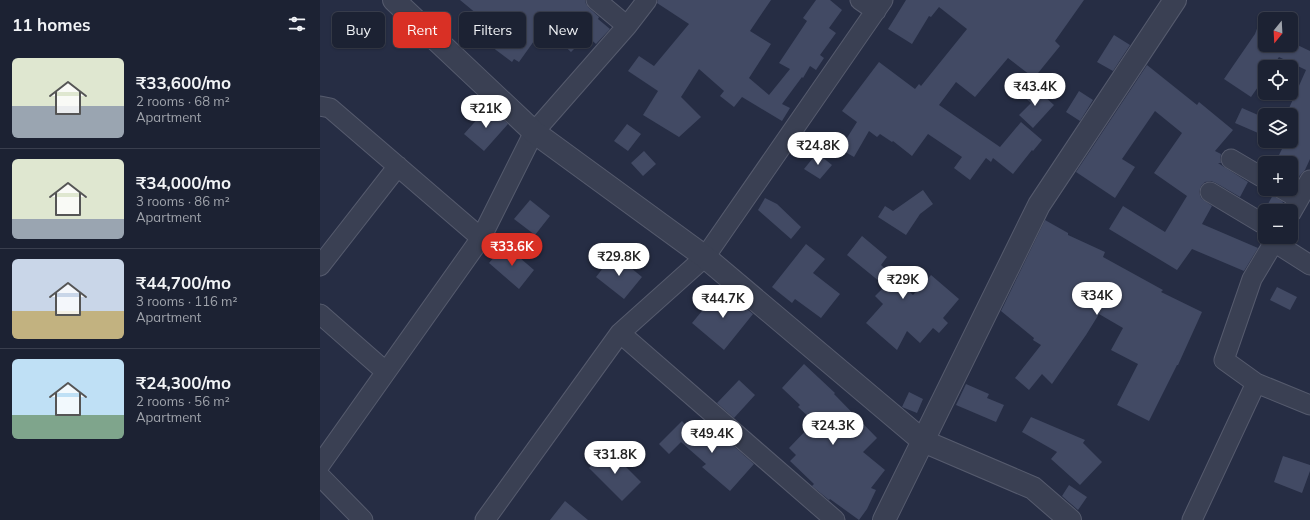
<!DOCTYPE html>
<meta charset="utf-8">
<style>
body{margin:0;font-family:Mulish,sans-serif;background:#292f3f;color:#f1f3f6;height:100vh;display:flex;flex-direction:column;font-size:15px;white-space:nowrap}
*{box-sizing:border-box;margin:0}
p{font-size:13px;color:#a0a4ac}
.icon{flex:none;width:22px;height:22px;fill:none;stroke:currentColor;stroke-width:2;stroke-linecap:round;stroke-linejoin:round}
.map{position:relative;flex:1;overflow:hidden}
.panel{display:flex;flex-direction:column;background:#1c2233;width:320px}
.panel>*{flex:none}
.top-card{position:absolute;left:12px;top:12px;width:380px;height:36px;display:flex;gap:8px}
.needle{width:26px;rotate:198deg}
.tools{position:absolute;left:938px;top:12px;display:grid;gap:8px}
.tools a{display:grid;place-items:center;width:40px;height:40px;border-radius:6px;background:#1c2233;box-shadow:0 1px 3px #0004,0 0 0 1px #3a3f4e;font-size:20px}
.price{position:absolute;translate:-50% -34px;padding:0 9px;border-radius:14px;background:#fff;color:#222;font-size:13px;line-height:26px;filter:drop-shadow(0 1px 2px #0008)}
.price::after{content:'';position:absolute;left:50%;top:24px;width:12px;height:9px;margin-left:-6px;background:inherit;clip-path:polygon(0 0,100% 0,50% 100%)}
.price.on{background:#d93025;color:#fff}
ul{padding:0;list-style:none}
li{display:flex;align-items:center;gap:12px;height:100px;padding:0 12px}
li+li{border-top:1px solid #3a3f4e}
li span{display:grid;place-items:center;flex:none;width:112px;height:80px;border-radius:6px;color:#555}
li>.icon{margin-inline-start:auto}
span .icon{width:48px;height:48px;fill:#fffc;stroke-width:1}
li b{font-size:17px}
h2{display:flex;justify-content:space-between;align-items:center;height:48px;padding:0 12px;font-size:17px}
.tag{padding:0 14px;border-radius:6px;background:#1c2233;box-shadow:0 1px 3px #0004,0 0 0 1px #3a3f4e;font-size:14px;line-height:36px}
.tag.on{background:#d93025;color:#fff}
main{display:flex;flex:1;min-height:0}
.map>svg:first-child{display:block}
</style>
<main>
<section class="panel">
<h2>11 homes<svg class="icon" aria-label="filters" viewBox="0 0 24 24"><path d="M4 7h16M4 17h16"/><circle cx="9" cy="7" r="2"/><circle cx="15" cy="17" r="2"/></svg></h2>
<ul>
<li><span style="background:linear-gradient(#dfe7d0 60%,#9aa5b1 0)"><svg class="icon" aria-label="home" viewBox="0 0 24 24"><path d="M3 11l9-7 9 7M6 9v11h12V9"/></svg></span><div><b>₹33,600/mo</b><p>2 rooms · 68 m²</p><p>Apartment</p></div></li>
<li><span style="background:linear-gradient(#dfe7d0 75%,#9aa5b1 0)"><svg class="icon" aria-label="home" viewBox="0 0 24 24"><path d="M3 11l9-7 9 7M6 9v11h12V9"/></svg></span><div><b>₹34,000/mo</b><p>3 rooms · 86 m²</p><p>Apartment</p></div></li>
<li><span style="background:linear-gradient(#c9d6e8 65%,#c2b280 0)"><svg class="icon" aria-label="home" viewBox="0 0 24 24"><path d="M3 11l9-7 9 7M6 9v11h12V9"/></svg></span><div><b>₹44,700/mo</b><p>3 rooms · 116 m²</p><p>Apartment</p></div></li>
<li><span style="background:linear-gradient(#bfe0f5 70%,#7fa58c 0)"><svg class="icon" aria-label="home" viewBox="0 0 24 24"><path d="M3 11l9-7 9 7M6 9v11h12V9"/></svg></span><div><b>₹24,300/mo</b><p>2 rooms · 56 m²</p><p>Apartment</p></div></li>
</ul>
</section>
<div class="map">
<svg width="990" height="520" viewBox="0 0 990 520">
<rect width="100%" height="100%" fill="#262d44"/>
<path fill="#424a64" d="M140,0H265L266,4L269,8L279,17L278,19L290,29L276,44L267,36L251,52L224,27L199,62L194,59L192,62L172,47L152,31L163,19Z
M338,0H451L430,31L451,44L429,78L449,95L470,69L459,63L487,21L483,18L496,0H510L522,10L509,28L516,33L500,55L504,58L496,70L490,66L483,78L482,77L462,104L470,108L462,121L422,97L414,107L400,96L404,91L379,69L361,97L381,117L359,137L323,115L338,91L308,71L319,56L334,66L369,24L337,3Z
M586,0H764L735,41L740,46L714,78L688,58L655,97L636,82L619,105L680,147L701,122L722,140L713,151L712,150L693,174L673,158L671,162L666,158L650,180L634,168L642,157L608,134L592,156L573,141L572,142L560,134L557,137L549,131L534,157L520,149L537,122L522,111L559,62L595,89L599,84L601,86L647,29L619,7L611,17L609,16L592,44L568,29Z
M938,26L945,29V45H971V42L990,51V159L985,170L980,175L975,184L971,182V163H955L964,145L955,141H971V115H966L986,70L959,57L952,67H945V77L931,97L904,79L935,34Z
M794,35L810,45L793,71L777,62Z
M827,65L877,105L879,102L913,130L895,151L901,154L900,159L901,163H898L928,182L920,197L896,183L891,181L885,182L881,186L879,192L881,198L892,206L882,224L938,248L924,271L872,249L857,270L789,229L803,206L845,232L867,196L834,173L862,133L835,111L802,159L815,167L795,198L756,172Z
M712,85L734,105L713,128L699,115L711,103L702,95Z
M759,91L773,100L760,121L746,112Z
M169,106L188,124L164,151L144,134Z
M922,108L945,118V136L915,123Z
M307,124L321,134L308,151L294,141Z
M324,151L336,164L323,176L311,163Z
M497,153L512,165L500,179L484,169Z
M603,190L613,204L600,214L586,235L558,217L565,206L573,211Z
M953,195L963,202L959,211H945V212L944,211Z
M445,198L457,204L481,227L471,239L438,210Z
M210,200L230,216L215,235L194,219Z
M725,220L748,233V235L785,252L783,257L843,290L841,292L882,312L858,365H857L829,421L797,405L818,364L791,350L803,328L779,314L766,335L732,384L722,374L709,390L695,378L721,345L713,340L714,338L681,311Z
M542,236L567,257L561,265L593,295L611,275L639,299L623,318L628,323L619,333L613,328L600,343L587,331L577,350L546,323L563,304L555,296L565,286L527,255Z
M486,244L505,259L493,273L520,294L501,318L475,299L472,303L452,287Z
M185,245L214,270L199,289L169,263Z
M294,254L322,277L304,299L276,277Z
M957,287L977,297L970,310L950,300Z
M401,288L433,314L404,350L372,323Z
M484,364L515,393L514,394L557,438L543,452L565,470L551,488L556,490L547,509L539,520L510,499L509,500L492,486L494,484L470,461L476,455L469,448L492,424L489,422L491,419L478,407L480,405L462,388Z
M419,380L435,395L414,418L397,403Z
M646,384L669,394L667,398L684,405L676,422L636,405Z
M589,392L603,399L597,413L582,407Z
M711,417L765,440L763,443L782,462L760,485L731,459L737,452L702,432Z
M362,421L381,442L393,428L434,464L410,491L382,467L386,464L361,442L349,454L339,444Z
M288,449L321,482L302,501L269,468Z
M963,456L990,465V471L982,493L954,482Z
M749,485L767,497L758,510L742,496Z
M245,501L268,520H230Z"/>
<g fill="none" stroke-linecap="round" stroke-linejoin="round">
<g stroke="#565b6e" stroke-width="21">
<path id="minor" d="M276,0L307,26
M540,0L556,11
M0,106L10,108L161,238
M911,159L945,179
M962,189L979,199
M890,192L945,225
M971,213L990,180
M957,237L932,279L904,360L936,383L990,405
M954,242L990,265
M0,266L78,166
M0,314L66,372
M300,333L515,520
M0,465L161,238L214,132L307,26L327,0
M0,476L43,520
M165,520L300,333L385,257L563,0
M872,520L936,383"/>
</g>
<g stroke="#565b6e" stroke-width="24">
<path id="tertiary" d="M74,0L214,132L385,257L603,441L713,488L750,520
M564,520L719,205L855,0"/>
</g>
<use href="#minor" stroke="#3a4053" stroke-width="19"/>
<use href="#tertiary" stroke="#3a4053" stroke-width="22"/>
</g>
</svg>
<div class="tools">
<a><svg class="needle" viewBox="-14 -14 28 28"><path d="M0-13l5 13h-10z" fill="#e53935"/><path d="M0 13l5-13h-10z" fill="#a0a4ac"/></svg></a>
<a><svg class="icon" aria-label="locate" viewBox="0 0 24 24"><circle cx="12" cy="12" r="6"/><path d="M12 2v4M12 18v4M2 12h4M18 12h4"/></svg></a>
<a><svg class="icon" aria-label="layers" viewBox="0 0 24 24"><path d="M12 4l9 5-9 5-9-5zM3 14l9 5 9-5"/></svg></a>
<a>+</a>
<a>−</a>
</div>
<b class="price" style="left:715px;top:107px">₹43.4K</b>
<b class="price" style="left:166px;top:129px">₹21K</b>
<b class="price" style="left:498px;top:166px">₹24.8K</b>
<b class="price on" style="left:192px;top:267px">₹33.6K</b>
<b class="price" style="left:299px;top:277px">₹29.8K</b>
<b class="price" style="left:583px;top:300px">₹29K</b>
<b class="price" style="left:777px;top:316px">₹34K</b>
<b class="price" style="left:403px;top:319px">₹44.7K</b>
<b class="price" style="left:513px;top:446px">₹24.3K</b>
<b class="price" style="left:392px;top:454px">₹49.4K</b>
<b class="price" style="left:295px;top:475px">₹31.8K</b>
<div class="top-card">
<a class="tag">Buy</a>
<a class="tag on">Rent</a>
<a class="tag">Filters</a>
<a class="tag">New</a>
</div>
</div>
</main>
